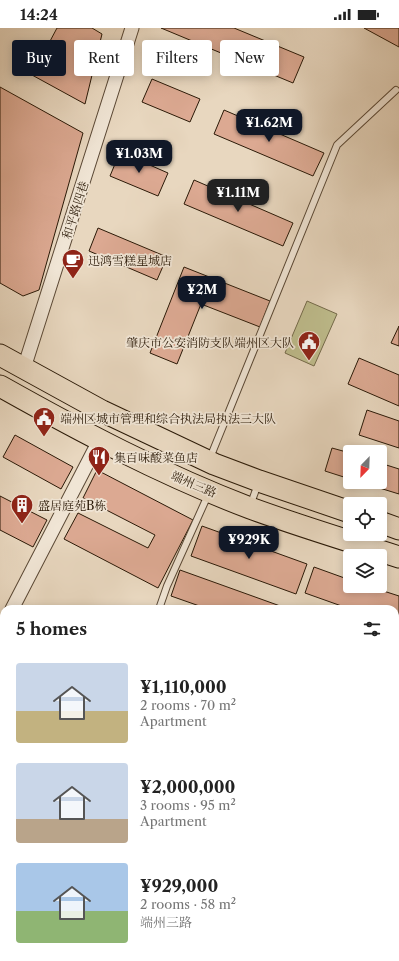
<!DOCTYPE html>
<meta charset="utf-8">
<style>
body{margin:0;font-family:"Libre Caslon Text","Noto Serif SC",serif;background:#f6f6f6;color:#222;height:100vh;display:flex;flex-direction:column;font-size:15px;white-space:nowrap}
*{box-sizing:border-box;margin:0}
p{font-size:13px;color:#767676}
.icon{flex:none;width:22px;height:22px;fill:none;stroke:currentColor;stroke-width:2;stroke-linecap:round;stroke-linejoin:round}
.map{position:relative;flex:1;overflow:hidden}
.details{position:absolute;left:0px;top:577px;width:399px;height:356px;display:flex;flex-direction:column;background:#fff;border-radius:12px 12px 0 0;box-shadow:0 2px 10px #0003}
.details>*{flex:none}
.top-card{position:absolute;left:12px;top:12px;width:375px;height:36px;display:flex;gap:8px}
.needle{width:26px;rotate:203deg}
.tools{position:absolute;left:343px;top:417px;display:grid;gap:8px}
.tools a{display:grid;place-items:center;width:44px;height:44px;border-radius:4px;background:#fff;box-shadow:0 2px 10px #0003;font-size:20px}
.price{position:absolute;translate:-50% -34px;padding:0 9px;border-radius:8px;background:#111827;color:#fff;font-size:13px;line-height:26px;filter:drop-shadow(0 1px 2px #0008)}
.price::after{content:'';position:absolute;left:50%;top:24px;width:12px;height:9px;margin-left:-6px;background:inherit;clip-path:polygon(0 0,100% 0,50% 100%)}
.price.active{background:#222;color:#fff}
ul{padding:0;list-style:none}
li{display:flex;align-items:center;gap:12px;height:100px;padding:0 16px}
li span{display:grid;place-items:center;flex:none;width:112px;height:80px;border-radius:4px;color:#555}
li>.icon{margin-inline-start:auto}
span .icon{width:48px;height:48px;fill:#fffc;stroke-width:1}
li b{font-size:17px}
h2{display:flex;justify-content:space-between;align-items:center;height:48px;padding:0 16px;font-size:17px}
.chip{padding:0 14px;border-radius:4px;background:#fff;box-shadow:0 2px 10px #0003;font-size:14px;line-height:36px}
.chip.active{background:#111827;color:#fff}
.status{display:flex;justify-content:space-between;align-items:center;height:28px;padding:0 20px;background:#fff;direction:ltr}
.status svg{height:11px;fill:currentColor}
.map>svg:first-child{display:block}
</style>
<div class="status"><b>14:24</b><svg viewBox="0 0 49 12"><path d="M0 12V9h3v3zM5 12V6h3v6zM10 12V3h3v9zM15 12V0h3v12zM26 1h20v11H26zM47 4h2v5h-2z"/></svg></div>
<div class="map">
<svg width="399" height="933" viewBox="0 0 399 933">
<rect width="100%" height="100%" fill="#e8d7bf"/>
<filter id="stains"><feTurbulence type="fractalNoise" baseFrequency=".005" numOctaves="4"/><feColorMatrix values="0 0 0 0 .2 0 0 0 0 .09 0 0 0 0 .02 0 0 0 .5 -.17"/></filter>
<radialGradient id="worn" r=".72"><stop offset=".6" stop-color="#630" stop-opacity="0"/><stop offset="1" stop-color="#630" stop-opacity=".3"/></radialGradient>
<path fill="#bebc8c" stroke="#746a4a" d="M307,273L337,286L314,338L285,325Z"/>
<path fill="#dca992" stroke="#2a1907" d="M57,0H92L102,6L85,76L32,47Z
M161,0H234L304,29L293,55Z
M364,0H399V19Z
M152,51L200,71L190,94L142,74Z
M0,59L83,105L39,262L23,268L0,255Z
M224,82L324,125L313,148L214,106Z
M120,124L168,145L158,168L110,148Z
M194,152L293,195L283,218L184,176Z
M98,200L167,229L157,252L89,223Z
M184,239L270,273L260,299L201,276L177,336L150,325Z
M399,298V318L391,315Z
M359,330L399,347V378L348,356Z
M367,382L399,393V420L359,407Z
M15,407L73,439L61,461L3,429Z
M332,420L350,425V451L325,443Z
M380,435L399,441V466L360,454H380Z
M97,442L193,492L158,560L64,511L78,485L148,520L155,507L83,470Z
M0,468L47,492L33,519L0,502Z
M202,498L307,536L296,566L191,528Z
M314,539L350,552V558H368L399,568V598L395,596V581H350L305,565Z
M180,542L283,579L282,581H208L171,568Z
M0,751L4,753V784L0,783Z
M399,763V789L395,791V764Z
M252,929H270L272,933H252L250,930Z"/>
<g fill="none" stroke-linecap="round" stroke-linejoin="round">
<g stroke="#5a4835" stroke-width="8">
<path id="lane" d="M210,430L337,117L396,62
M250,478L258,456
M159,581L167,558L208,467"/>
</g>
<g stroke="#5a4835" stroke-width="15">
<path id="street" d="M24,340L132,0
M12,581L100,411
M0,605L4,597
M395,743L399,745
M0,802L4,804
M0,879L4,868
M236,933L238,929"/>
</g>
<g stroke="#2a1907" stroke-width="20">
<path id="secondary" d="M395,881L399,872
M371,933L372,929"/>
</g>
<g stroke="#2a1907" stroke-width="23">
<path id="primary" d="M0,327L102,383L214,436L259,453L350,484
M0,358C80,403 163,447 250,480C299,498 349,513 399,529
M380,494L399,501"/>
</g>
<use href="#lane" stroke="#f0e5d5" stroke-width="6"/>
<use href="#street" stroke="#f0e5d5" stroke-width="13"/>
<use href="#secondary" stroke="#f0e5d5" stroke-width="18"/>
<use href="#primary" stroke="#e8d7bf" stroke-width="21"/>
</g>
<defs>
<g id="cafe-pin" transform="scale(1.15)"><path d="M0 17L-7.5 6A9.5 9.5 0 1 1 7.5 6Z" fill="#8f2418" stroke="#f0e5d5"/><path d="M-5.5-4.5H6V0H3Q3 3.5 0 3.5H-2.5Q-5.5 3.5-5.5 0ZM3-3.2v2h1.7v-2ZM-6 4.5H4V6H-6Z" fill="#fff"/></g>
<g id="civic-pin" transform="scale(1.15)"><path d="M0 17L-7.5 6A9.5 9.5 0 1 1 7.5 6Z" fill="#8f2418" stroke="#f0e5d5"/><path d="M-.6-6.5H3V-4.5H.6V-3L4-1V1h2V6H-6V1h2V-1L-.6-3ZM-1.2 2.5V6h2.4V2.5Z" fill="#fff"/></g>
<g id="restaurant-pin" transform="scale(1.15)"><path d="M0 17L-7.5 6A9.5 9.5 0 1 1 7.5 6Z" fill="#8f2418" stroke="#f0e5d5"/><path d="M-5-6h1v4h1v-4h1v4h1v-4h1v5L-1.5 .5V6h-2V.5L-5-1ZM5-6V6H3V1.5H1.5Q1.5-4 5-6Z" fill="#fff"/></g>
<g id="building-pin" transform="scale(1.15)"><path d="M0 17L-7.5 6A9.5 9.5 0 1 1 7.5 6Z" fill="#8f2418" stroke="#f0e5d5"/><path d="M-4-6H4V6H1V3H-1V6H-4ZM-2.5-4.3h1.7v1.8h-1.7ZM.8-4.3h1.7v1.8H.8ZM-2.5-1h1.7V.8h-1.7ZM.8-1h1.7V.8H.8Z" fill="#fff"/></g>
</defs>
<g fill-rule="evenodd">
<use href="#cafe-pin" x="73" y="232"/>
<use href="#civic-pin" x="309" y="314"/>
<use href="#civic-pin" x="44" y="390"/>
<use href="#restaurant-pin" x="99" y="429"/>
<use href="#building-pin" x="22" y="477"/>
</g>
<g text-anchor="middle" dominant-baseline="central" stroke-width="3.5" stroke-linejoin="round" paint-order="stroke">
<g font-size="12" fill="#2a1907" stroke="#f0e5d5">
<text transform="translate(75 182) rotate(-72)">和平路四巷</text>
<text transform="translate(194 456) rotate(23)">端州三路</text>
</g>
<g font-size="12" fill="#2a1907" stroke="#f0e5d5" text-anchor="start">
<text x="88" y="232">迅鸿雪糕星城店</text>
<text x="294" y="314" text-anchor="end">肇庆市公安消防支队端州区大队</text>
<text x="60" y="390">端州区城市管理和综合执法局执法三大队</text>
<text x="114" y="429">集百味酸菜鱼店</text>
<text x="38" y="477">盛居庭苑B栋</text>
</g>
</g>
<rect width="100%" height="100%" filter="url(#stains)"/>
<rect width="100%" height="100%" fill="url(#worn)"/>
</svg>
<div class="tools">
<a><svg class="needle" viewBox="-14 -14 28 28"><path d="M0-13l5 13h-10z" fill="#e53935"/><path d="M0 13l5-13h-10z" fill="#767676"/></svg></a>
<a><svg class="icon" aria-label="locate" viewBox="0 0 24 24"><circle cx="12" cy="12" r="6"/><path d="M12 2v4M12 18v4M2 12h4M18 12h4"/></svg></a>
<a><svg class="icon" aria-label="layers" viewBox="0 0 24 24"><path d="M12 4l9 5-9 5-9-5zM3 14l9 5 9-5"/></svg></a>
</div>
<b class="price" style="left:269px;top:115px">¥1.62M</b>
<b class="price" style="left:139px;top:146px">¥1.03M</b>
<b class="price active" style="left:238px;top:185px">¥1.11M</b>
<b class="price" style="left:202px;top:282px">¥2M</b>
<b class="price" style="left:249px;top:532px">¥929K</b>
<div class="top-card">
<a class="chip active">Buy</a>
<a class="chip">Rent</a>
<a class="chip">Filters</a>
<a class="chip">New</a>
</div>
<section class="details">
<h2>5 homes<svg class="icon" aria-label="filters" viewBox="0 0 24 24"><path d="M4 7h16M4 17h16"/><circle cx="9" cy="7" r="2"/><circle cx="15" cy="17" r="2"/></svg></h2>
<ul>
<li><span style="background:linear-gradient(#c9d6e8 60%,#c2b280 0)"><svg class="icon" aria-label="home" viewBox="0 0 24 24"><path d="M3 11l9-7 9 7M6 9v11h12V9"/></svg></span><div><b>¥1,110,000</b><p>2 rooms · 70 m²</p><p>Apartment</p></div></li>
<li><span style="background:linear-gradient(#c9d6e8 70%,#b9a48a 0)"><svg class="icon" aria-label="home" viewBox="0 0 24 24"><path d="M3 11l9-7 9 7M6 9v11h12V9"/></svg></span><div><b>¥2,000,000</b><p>3 rooms · 95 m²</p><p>Apartment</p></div></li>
<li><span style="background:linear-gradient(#a9c7e8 60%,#8fb573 0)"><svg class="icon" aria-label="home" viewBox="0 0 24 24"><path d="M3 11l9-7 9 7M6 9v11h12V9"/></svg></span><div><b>¥929,000</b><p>2 rooms · 58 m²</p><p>端州三路</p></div></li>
</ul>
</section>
</div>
